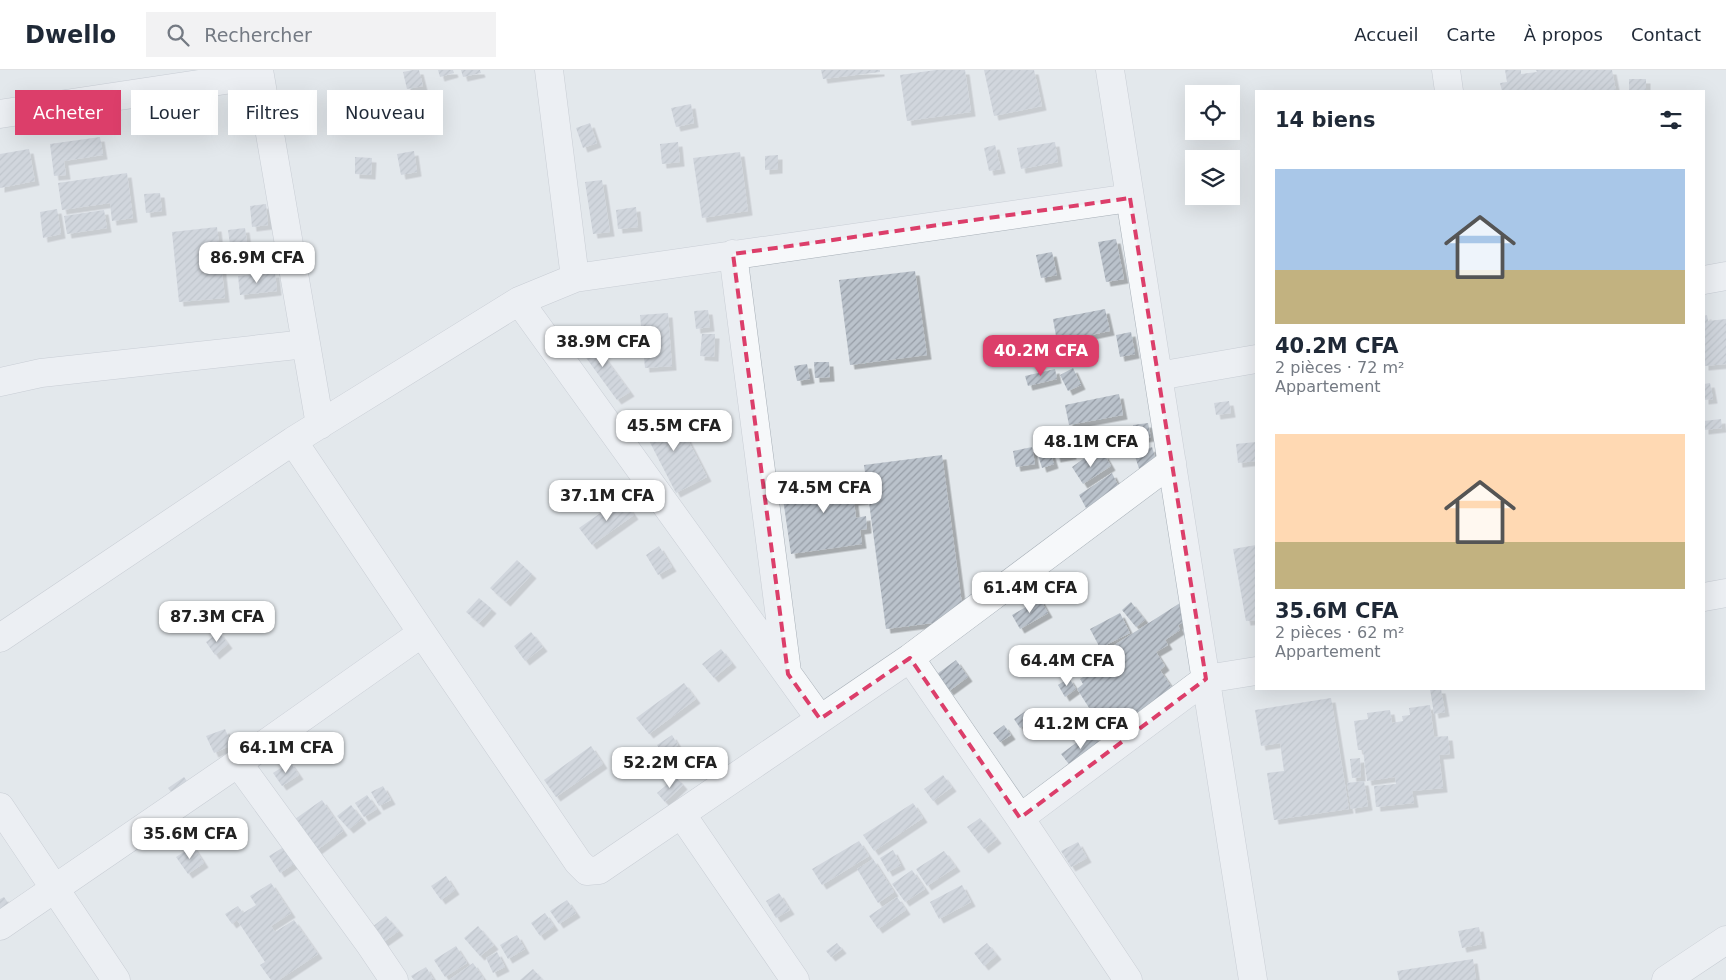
<!DOCTYPE html>
<html lang="fr">
<meta charset="utf-8">
<style>
body{margin:0;font-family:"DejaVu Sans",sans-serif;background:#f2f2f3;color:#1f2937;height:100vh;display:flex;flex-direction:column;font-size:19px;white-space:nowrap}
*{box-sizing:border-box;margin:0}
p{font-size:16px;color:#747a83}
.icon{flex:none;width:28px;height:28px;fill:none;stroke:currentColor;stroke-width:2;stroke-linecap:round;stroke-linejoin:round}
.map{position:relative;flex:1;overflow:hidden}
.side{position:absolute;left:1255px;top:20px;width:450px;height:600px;display:flex;flex-direction:column;background:#fff;border-radius:0px;box-shadow:0 5px 20px #0002}
.side>*{flex:none}
.guide{position:absolute;left:15px;top:20px;width:475px;height:45px;display:flex;gap:10px}
.buttons{position:absolute;left:1185px;top:15px;display:grid;gap:10px}
.buttons a{display:grid;place-items:center;width:55px;height:55px;border-radius:0px;background:#fff;box-shadow:0 5px 20px #0002;font-size:25px}
.price{position:absolute;translate:-50% -42px;padding:0 11px;border-radius:10px;background:#fff;color:#222;font-size:16px;line-height:32px;filter:drop-shadow(0 1px 2px #0008)}
.price::after{content:'';position:absolute;left:50%;top:30px;width:15px;height:11px;margin-left:-8px;background:inherit;clip-path:polygon(0 0,100% 0,50% 100%)}
.price.active{background:#dc3e6a;color:#fff}
ul{padding:0;list-style:none}
li{display:grid;align-content:center;gap:10px;height:265px;padding:0 20px}
li span{display:grid;place-items:center;height:155px;border-radius:0px;color:#555}
li>.icon{margin-inline-start:auto}
span .icon{width:90px;height:90px;fill:#fffc;stroke-width:1}
li b{font-size:21px}
h2{display:flex;justify-content:space-between;align-items:center;height:60px;padding:0 20px;font-size:21px}
.pill{padding:0 18px;border-radius:0px;background:#fff;box-shadow:0 5px 20px #0002;font-size:18px;line-height:45px}
.pill.active{background:#dc3e6a;color:#fff}
header{display:flex;align-items:center;gap:30px;box-sizing:border-box;height:70px;padding:0 25px;background:#fff;border-bottom:1px solid #e0e1e3}
header strong{font-size:24px}
nav{display:flex;gap:28px;margin-inline-start:auto;font-size:18px}
.search{width:350px;height:45px;background:#f2f2f3;display:flex;align-items:center;gap:12px;box-sizing:border-box;padding:0 18px;border-radius:0px;color:#747a83;font-size:19px}
.map>svg:first-child{display:block}
</style>
<header>
<strong>Dwello</strong>
<div class="search"><svg class="icon" aria-label="search" viewBox="0 0 24 24"><circle cx="10" cy="10" r="6"/><path d="M15 15l6 6"/></svg>Rechercher</div>
<nav><a>Accueil</a><a>Carte</a><a>À propos</a><a>Contact</a></nav>
</header>
<div class="map">
<svg width="1726" height="910" viewBox="0 0 1726 910">
<defs>
<pattern id="building-hatch" width="6" height="6" patternUnits="userSpaceOnUse" patternTransform="scale(1.25)"><rect width="6" height="6" fill="#bac2cb"/><path d="M-1 1l2-2M0 6l6-6M5 7l2-2" fill="none" stroke="#979ea7"/></pattern>
<filter id="shadow"><feDropShadow dx="4.5" dy="4.5" stdDeviation="0" flood-color="#0004"/></filter>
</defs>
<rect width="100%" height="100%" fill="#e3e8ec"/>
<path fill="url(#building-hatch)" filter="url(#shadow)" d="M413,0H419L423,16L407,19L403,2Z
M438,0H453L454,3L440,7Z
M461,0H480L481,3L463,7Z
M821,0H880V2L823,9Z
M936,0H965L971,42L907,51L900,5Z
M984,0H1034L1042,36L994,46Z
M1505,0H1521V4L1537,2L1536,0H1612L1616,21H1502L1500,13L1507,12Z
M1629,9H1646V21H1629Z
M691,34L694,53L676,57L671,38Z
M590,53L597,73L583,78L576,58Z
M100,67L103,85L64,91L66,105L54,106L50,74Z
M678,72L680,92L662,94L660,74Z
M1055,72L1058,92L1021,99L1017,78Z
M995,75L1001,99L989,101L984,78Z
M29,79L35,111L0,118V84Z
M414,81L417,102L401,105L397,84Z
M740,82L748,141L702,148L693,88Z
M778,85V99L765,100V86Z
M355,87L372,88L371,105L355,104Z
M127,103L133,148L112,151L110,133L62,140L58,113Z
M602,110L610,162L593,164L585,112Z
M160,123L162,141L146,143L144,124Z
M266,134L268,155L252,157L250,136Z
M636,137L638,157L618,159L616,140Z
M57,139L61,164L43,168L40,142Z
M104,140L107,158L67,164L64,146Z
M217,157L225,228L179,232L172,162Z
M245,158L247,172L230,175L228,160Z
M1116,169L1124,209L1106,212L1098,172Z
M1052,182L1057,205L1041,208L1036,185Z
M273,185L275,199L252,202L251,187Z
M915,201L927,285L850,295L839,210Z
M275,203L277,221L240,225L238,206Z
M1105,239L1110,261L1057,272L1053,249Z
M708,240L710,257L696,259L694,241Z
M668,243L672,296L645,298L640,245Z
M1707,245L1708,251L1726,249V294L1704,296V246Z
M1131,262L1135,284L1120,287L1116,265Z
M702,264H715L714,287L700,286Z
M588,265L630,322L617,330L576,274Z
M1079,274L1081,288L1059,291L1057,277Z
M814,292H829L830,307L815,308Z
M807,294L810,309L797,311L794,296Z
M1073,298L1081,315L1068,321L1060,305Z
M1055,299L1057,309L1028,316L1025,306Z
M1710,313L1713,329L1704,330V314Z
M1119,324L1123,345L1069,355L1065,335Z
M1229,331L1231,343L1216,345L1214,333Z
M673,341L707,407L676,423L642,357Z
M1721,349L1722,358L1704,360V351Z
M1148,353L1151,367L1135,369L1133,355Z
M1069,370L1072,385L1056,388L1053,373Z
M1256,372V391L1238,393L1236,374Z
M1032,377L1035,394L1016,397L1013,381Z
M1049,377L1054,394L1042,398L1037,381Z
M1152,377L1159,399L1141,405L1134,383Z
M1104,384L1111,396L1083,414L1072,397L1086,387L1090,393Z
M942,385L964,549L886,559L864,395Z
M860,402L864,430L854,431L856,448L866,446L867,459L860,460L862,474L791,484L781,415L816,410L819,426L834,424L831,406Z
M1112,403L1119,417L1086,438L1079,425Z
M622,428L634,445L592,475L579,458Z
M1256,475V550L1246,551L1233,479Z
M659,476L672,497L658,505L646,485Z
M517,490L532,504L506,532L490,518Z
M479,528L492,539L479,553L466,542Z
M1040,529L1048,543L1020,559L1012,545Z
M1131,532L1145,550L1136,557L1122,540Z
M1180,533L1183,552L1178,555L1180,560L1165,570L1168,575L1156,582L1165,596L1160,600L1175,622L1115,664L1100,640L1093,644L1077,619L1083,614L1080,609L1102,595L1104,599L1110,595L1102,583Z
M1120,543L1130,563L1100,578L1090,559Z
M219,562L228,574L215,585L206,572Z
M531,562L543,577L525,591L514,576Z
M721,579L732,593L714,608L702,594Z
M956,590L968,607L949,621L937,604Z
M1069,608L1076,619L1065,627L1058,615Z
M684,613L696,629L649,664L636,648Z
M1430,619H1441L1445,642L1434,644Z
M1331,628L1349,739L1274,750L1267,703L1284,701L1280,673L1261,676L1255,640Z
M1430,635L1434,667L1448,666L1450,684L1439,685L1443,718L1412,721L1414,733L1376,737L1374,716L1396,714L1395,707L1367,711L1363,680H1358L1354,651L1368,649L1367,643L1390,640L1392,653L1403,651L1402,646L1410,645L1409,638Z
M1030,638L1036,648L1020,658L1014,649Z
M1004,655L1011,665L1000,672L993,663Z
M225,659L232,675L214,683L206,666Z
M1091,662L1101,676L1072,698L1061,684Z
M672,665L678,675L663,685L657,675Z
M591,676L603,694L556,727L544,710Z
M1360,688L1361,707L1352,708L1350,689Z
M290,692L299,705L282,716L273,703Z
M943,705L952,717L933,731L924,719Z
M184,707L193,719L177,730L168,718Z
M676,707L683,715L665,732L657,723Z
M1364,711L1368,736L1351,739L1347,713Z
M383,716L391,730L379,736L371,722Z
M367,725L377,739L364,747L355,733Z
M322,730L343,761L317,780L295,749Z
M913,733L923,748L874,781L863,765Z
M351,735L362,749L349,759L337,746Z
M980,748L997,769L984,779L967,757Z
M859,771L869,786L822,815L812,799Z
M1078,772L1087,788L1071,797L1061,781Z
M287,775L298,791L280,803L269,786Z
M193,776L204,793L188,804L176,787Z
M893,780L901,795L888,802L880,788Z
M944,781L956,797L927,816L916,799Z
M873,789L894,822L878,833L857,799Z
M912,800L925,819L905,832L892,814Z
M446,806L455,820L441,830L431,816Z
M271,813L291,843L271,856L275,862L294,850L318,884L279,910H271L260,895L265,892L237,850L232,854L225,844L238,836L243,843L256,835L250,826Z
M962,815L971,832L939,849L930,832Z
M779,823L790,840L776,848L766,831Z
M4,827L14,841L0,852V829Z
M897,827L906,840L878,859L869,846Z
M567,830L576,843L559,854L550,841Z
M545,843L554,856L540,866L531,853Z
M386,846L399,861L382,873L371,858Z
M478,856L494,875L480,886L464,868Z
M1479,857L1482,874L1462,878L1458,861Z
M517,865L525,879L508,889L500,875Z
M837,873L842,879L831,887L826,881Z
M987,873L997,885L984,896L974,883Z
M456,876L467,893L445,907L434,890Z
M497,882L505,897L493,903L486,888Z
M1473,889L1476,910H1399L1397,901Z
M473,893L484,909L483,910H449Z
M426,897L434,910H414L411,906Z
M533,899L543,910H520Z"/>
<g fill="none" stroke-linecap="round" stroke-linejoin="round">
<g stroke="#a7afb7" stroke-width="29">
<path id="minor" d="M259,0L320,355
M549,0L575,208
M1110,0L1253,910
M1446,0L1449,21
M0,44L259,5
M733,184L787,602
M1704,210L1726,206
M519,231L820,649
M1158,306L1256,289
M0,312L41,303L306,274
M293,371L422,563L578,792L587,801L599,800L910,588L1172,392
M1704,527L1726,523
M0,568L293,371L519,231L575,208L1130,128
M910,588L1020,748L1128,910
M238,693L369,873L394,910
M0,737L116,910
M682,745L795,910
M1020,748L1206,609L1256,601
M0,856L238,693L422,563
M1666,910L1726,870"/>
</g>
<use href="#minor" stroke="#f6f8fa" stroke-width="28"/>
</g>
<path d="M0 0H1726V910H0ZM1130,128L1206,609L1020,748L910,588L820,649L788,604L733,184Z" fill="#e3e8ec" fill-opacity=".55" fill-rule="evenodd"/>
<path fill="none" stroke="#dc3e6a" stroke-width="4" stroke-dasharray="10 6" stroke-linejoin="round" d="M1130,128L1206,609L1020,748L910,588L820,649L788,604L733,184Z"/>
</svg>
<div class="buttons">
<a><svg class="icon" aria-label="locate" viewBox="0 0 24 24"><circle cx="12" cy="12" r="6"/><path d="M12 2v4M12 18v4M2 12h4M18 12h4"/></svg></a>
<a><svg class="icon" aria-label="layers" viewBox="0 0 24 24"><path d="M12 4l9 5-9 5-9-5zM3 14l9 5 9-5"/></svg></a>
</div>
<b class="price" style="left:257px;top:214px">86.9M CFA</b>
<b class="price" style="left:603px;top:298px">38.9M CFA</b>
<b class="price active" style="left:1041px;top:307px">40.2M CFA</b>
<b class="price" style="left:674px;top:382px">45.5M CFA</b>
<b class="price" style="left:1091px;top:398px">48.1M CFA</b>
<b class="price" style="left:824px;top:444px">74.5M CFA</b>
<b class="price" style="left:607px;top:452px">37.1M CFA</b>
<b class="price" style="left:1030px;top:544px">61.4M CFA</b>
<b class="price" style="left:217px;top:573px">87.3M CFA</b>
<b class="price" style="left:1067px;top:617px">64.4M CFA</b>
<b class="price" style="left:1081px;top:680px">41.2M CFA</b>
<b class="price" style="left:286px;top:704px">64.1M CFA</b>
<b class="price" style="left:670px;top:719px">52.2M CFA</b>
<b class="price" style="left:190px;top:790px">35.6M CFA</b>
<div class="guide">
<a class="pill active">Acheter</a>
<a class="pill">Louer</a>
<a class="pill">Filtres</a>
<a class="pill">Nouveau</a>
</div>
<section class="side">
<h2>14 biens<svg class="icon" aria-label="filters" viewBox="0 0 24 24"><path d="M4 7h16M4 17h16"/><circle cx="9" cy="7" r="2"/><circle cx="15" cy="17" r="2"/></svg></h2>
<ul>
<li><span style="background:linear-gradient(#a9c7e8 65%,#c2b280 0)"><svg class="icon" aria-label="home" viewBox="0 0 24 24"><path d="M3 11l9-7 9 7M6 9v11h12V9"/></svg></span><div><b>40.2M CFA</b><p>2 pièces · 72 m²</p><p>Appartement</p></div></li>
<li><span style="background:linear-gradient(#ffd9b3 70%,#c2b280 0)"><svg class="icon" aria-label="home" viewBox="0 0 24 24"><path d="M3 11l9-7 9 7M6 9v11h12V9"/></svg></span><div><b>35.6M CFA</b><p>2 pièces · 62 m²</p><p>Appartement</p></div></li>
</ul>
</section>
</div>
